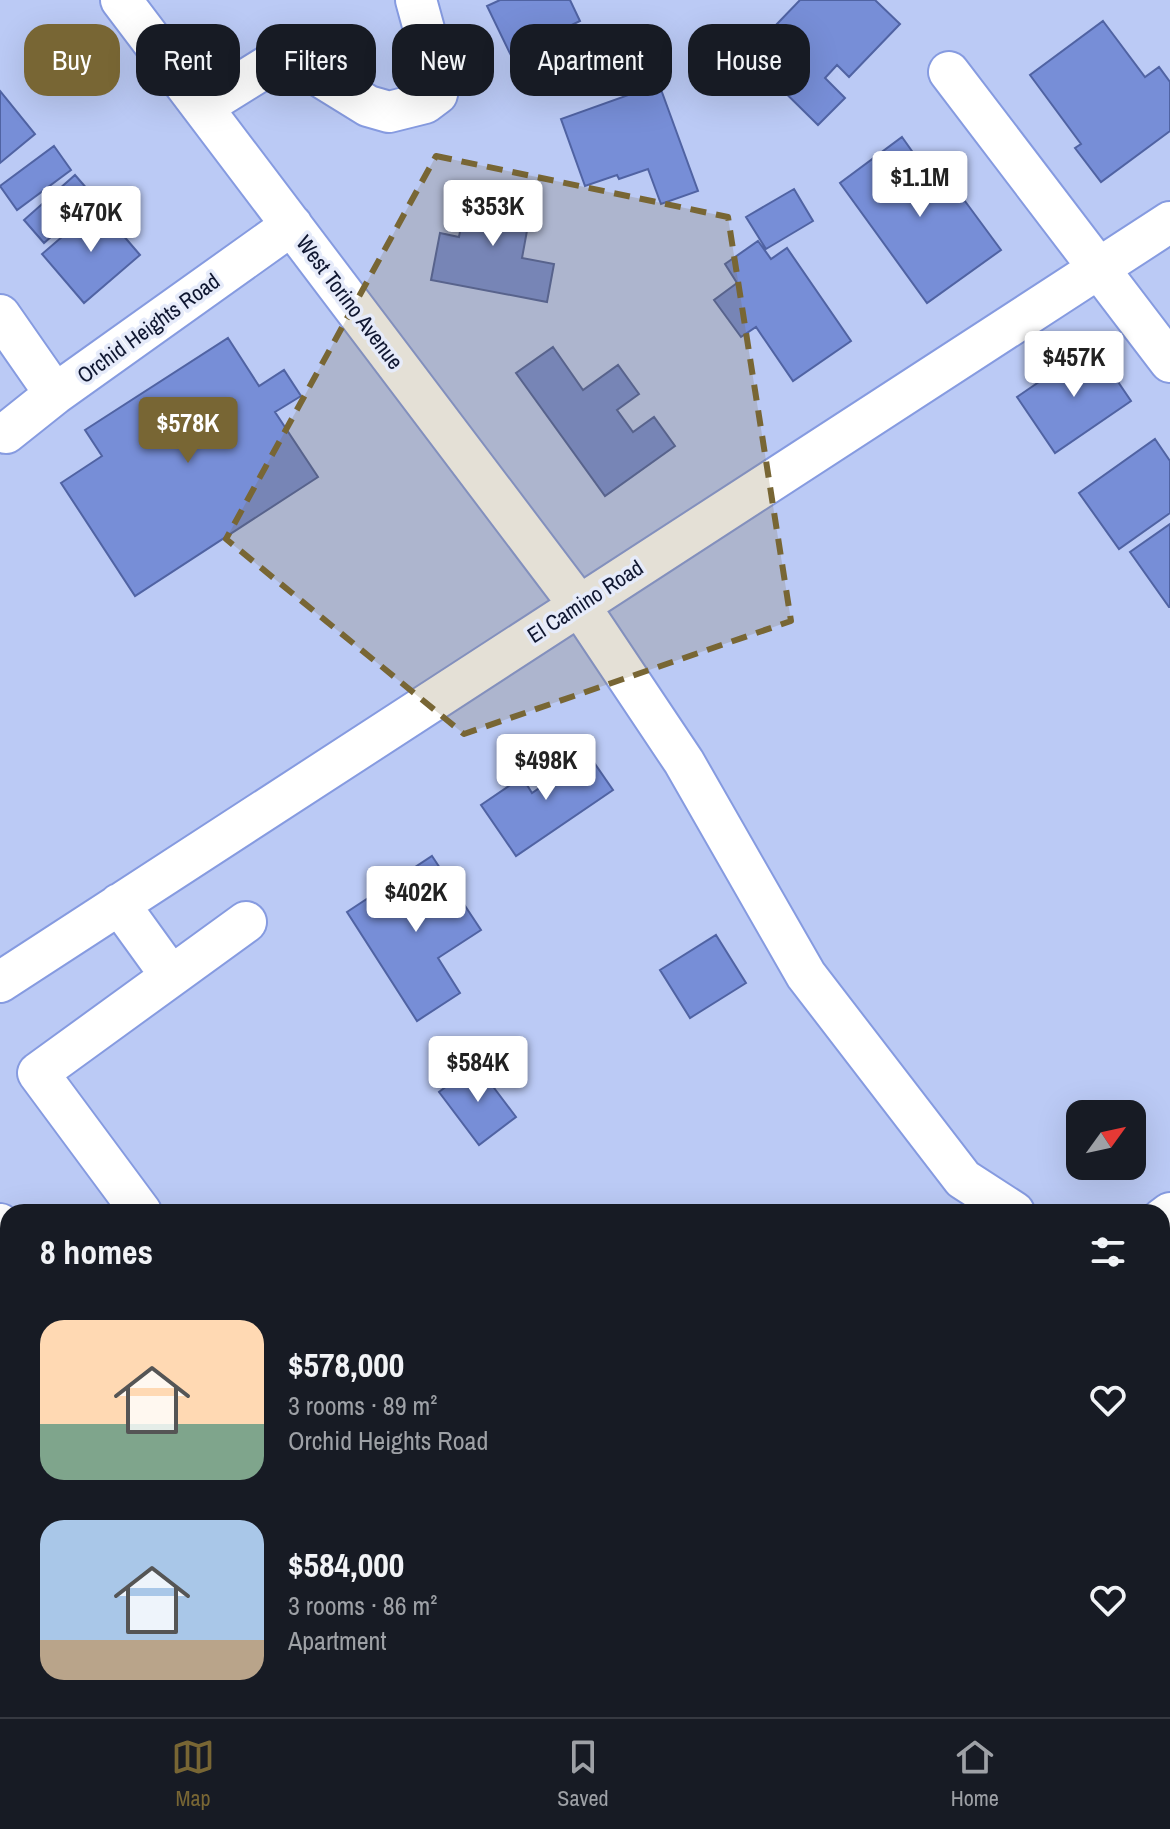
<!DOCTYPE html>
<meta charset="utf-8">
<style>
body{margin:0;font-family:"Archivo Narrow",sans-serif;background:#20242c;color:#f1f3f6;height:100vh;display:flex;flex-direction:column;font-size:30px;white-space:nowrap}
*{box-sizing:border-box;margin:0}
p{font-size:26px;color:#9ea1a6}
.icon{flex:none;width:44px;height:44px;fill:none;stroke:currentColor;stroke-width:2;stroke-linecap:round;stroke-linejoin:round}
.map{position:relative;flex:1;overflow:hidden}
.sheet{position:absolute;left:0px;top:1204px;width:1170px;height:514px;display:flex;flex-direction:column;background:#171b24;border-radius:24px 24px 0 0;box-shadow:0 8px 32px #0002}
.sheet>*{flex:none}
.guide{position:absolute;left:24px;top:24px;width:1122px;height:72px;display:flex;gap:16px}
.needle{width:52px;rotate:57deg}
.tools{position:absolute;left:1066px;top:1100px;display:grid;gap:16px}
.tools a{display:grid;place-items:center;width:80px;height:80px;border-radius:16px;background:#171b24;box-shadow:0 8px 32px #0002;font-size:40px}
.price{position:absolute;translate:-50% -68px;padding:0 18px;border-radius:8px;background:#fff;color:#222;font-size:26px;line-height:52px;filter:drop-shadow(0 2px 4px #0008)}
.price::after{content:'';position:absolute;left:50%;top:48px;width:24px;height:18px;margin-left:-12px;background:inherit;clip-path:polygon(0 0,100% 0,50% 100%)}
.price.selected{background:#786634;color:#fff}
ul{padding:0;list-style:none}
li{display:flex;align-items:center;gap:24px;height:200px;padding:0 40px}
li span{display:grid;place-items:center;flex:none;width:224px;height:160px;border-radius:24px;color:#555}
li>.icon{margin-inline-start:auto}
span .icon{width:96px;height:96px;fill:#fffc;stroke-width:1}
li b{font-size:34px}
h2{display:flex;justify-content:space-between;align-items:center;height:96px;padding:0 40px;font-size:34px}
.pill{padding:0 28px;border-radius:24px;background:#171b24;box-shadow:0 8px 32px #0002;font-size:28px;line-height:72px}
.pill.selected{background:#786634;color:#fff}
.tab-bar{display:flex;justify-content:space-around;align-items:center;height:112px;border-top:2px solid #363941;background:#171b24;font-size:22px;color:#9ea1a6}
.tab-bar a{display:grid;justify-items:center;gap:4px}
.tab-bar .selected{color:#786634}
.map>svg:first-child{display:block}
</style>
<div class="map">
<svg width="1170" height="1717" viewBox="0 0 1170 1717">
<rect width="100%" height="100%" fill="#bbcaf5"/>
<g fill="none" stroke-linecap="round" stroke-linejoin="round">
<path stroke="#6a7dba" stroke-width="8" d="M1162,1700L1170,1701"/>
</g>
<path fill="#778ed7" stroke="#5063a3" stroke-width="2" d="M500,0H570L580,21L555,33L575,73L541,89L530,67L519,72L487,6Z
M800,0H875L900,24L849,77L837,65L825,78L845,98L818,125L747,55Z
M1103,21L1145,77L1159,67L1170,82V131L1101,182L1075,148L1081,144L1030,75Z
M659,84L698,191L661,204L648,169L619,179L617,175L585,186L561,119Z
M0,91L35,134L0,163Z
M902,137L919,161L927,155L956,195L959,193L1001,250L927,303L840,183Z
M54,146L71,170L17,210L0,186Z
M75,175L95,198L44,243L24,220Z
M469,185L533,198L522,258L554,264L547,302L431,280L440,233L459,237Z
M794,189L813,221L766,249L746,217Z
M98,206L140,255L84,303L42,254Z
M758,241L771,259L787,248L851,341L793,381L756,327L741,337L714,300L737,283L725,264Z
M228,338L259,386L284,370L301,396L275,412L318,477L135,596L61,483L102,456L85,430Z
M1093,345L1131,401L1055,453L1017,397Z
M553,347L583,390L618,365L639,394L617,410L633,432L654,417L675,446L605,496L516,373Z
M1155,439L1170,461V513L1119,549L1079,493Z
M1170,524V607H1169L1130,552Z
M584,748L613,790L516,856L481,805L522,777L532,793L558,775L553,769Z
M432,856L481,930L438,958L460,993L417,1021L347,912Z
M716,935L746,983L690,1018L660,970Z
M476,1064L516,1117L479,1145L439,1092Z
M0,1697L8,1710L13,1717H0Z"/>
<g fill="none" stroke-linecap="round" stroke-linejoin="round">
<g stroke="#869be0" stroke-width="44">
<path id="minor" d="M121,0L579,605L684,762L806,975L963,1179L1014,1212
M949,72L1170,362
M202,107L276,61L292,59L368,106L389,112L425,103L437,94L439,84L416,0
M0,315L55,394
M6,433L55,394L292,225
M119,904L171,976
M0,982L1170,222
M141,1212L38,1073L246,922
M1162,1219L1170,1213
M0,1224L8,1234
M1162,1350L1170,1360
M0,1362L8,1356
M121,1710L125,1717
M372,1710L378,1717
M407,1717L417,1710"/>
</g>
<use href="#minor" stroke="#fff" stroke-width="40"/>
</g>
<path fill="#786634" fill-opacity="0.2" stroke="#786634" stroke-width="6" stroke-dasharray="16 10" stroke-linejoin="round" d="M436,156L728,217L791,621L464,734L226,539Z"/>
<g text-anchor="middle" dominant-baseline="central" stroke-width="7" stroke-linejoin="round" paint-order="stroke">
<g font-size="22" fill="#0f1630" stroke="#e6ebfa">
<text transform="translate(350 302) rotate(53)">West Torino Avenue</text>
<text transform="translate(148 328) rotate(-36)">Orchid Heights Road</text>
<text transform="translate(585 601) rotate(-33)">El Camino Road</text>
</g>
</g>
</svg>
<div class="tools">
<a><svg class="needle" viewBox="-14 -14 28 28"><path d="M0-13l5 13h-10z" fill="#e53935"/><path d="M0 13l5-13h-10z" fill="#9ea1a6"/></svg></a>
</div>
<b class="price" style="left:920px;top:219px">$1.1M</b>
<b class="price" style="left:493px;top:248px">$353K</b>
<b class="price" style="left:91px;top:254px">$470K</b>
<b class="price" style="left:1074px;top:399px">$457K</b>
<b class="price selected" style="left:188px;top:465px">$578K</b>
<b class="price" style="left:546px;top:802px">$498K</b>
<b class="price" style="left:416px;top:934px">$402K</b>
<b class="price" style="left:478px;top:1104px">$584K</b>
<div class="guide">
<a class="pill selected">Buy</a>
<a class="pill">Rent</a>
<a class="pill">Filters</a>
<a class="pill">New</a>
<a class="pill">Apartment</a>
<a class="pill">House</a>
</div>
<section class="sheet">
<h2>8 homes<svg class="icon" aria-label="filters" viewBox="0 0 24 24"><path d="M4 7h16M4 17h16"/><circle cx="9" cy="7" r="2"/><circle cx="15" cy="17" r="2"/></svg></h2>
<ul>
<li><span style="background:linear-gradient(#ffd9b3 65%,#7fa58c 0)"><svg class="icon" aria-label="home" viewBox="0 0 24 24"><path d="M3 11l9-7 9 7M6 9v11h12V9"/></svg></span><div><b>$578,000</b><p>3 rooms · 89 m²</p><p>Orchid Heights Road</p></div><svg class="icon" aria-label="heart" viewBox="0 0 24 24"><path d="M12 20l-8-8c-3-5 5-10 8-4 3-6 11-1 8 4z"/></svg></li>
<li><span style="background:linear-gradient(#a9c7e8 75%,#b9a48a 0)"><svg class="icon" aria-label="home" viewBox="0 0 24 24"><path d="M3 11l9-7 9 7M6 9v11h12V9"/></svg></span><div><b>$584,000</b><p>3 rooms · 86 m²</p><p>Apartment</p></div><svg class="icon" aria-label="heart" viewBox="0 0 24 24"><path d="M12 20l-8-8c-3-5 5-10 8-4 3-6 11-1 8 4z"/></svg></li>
</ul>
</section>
</div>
<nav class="tab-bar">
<a class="selected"><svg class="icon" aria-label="map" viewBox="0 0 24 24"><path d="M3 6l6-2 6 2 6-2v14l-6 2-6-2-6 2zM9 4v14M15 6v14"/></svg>Map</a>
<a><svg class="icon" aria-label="saved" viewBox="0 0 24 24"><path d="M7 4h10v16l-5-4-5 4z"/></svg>Saved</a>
<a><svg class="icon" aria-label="home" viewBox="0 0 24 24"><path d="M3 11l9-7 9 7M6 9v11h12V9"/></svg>Home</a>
</nav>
